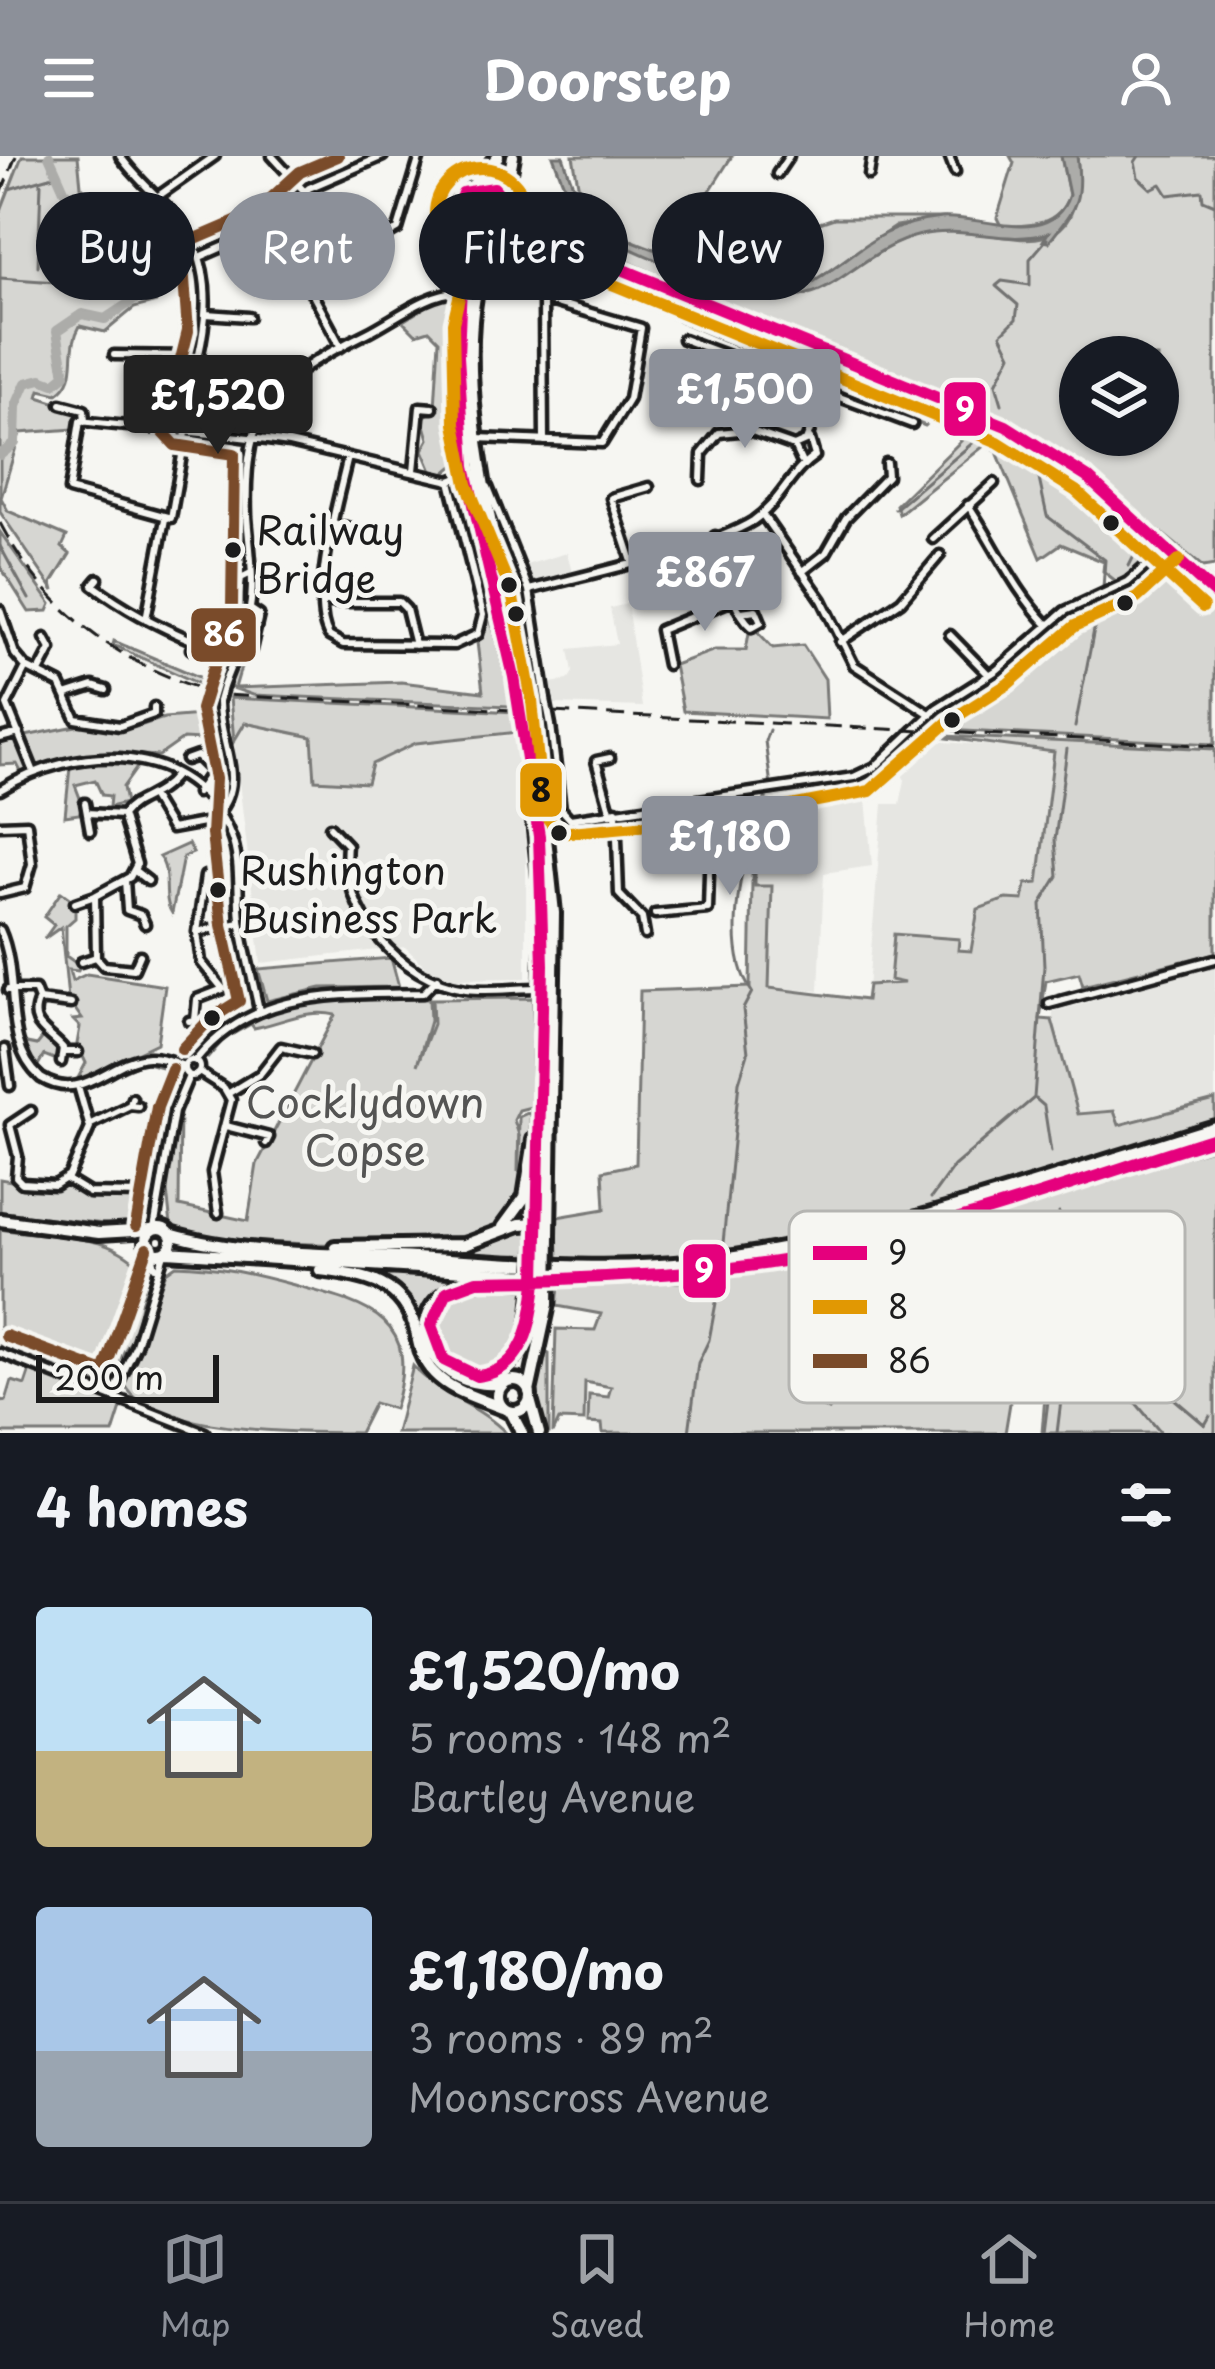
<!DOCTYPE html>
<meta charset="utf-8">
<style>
body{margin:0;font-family:"Playpen Sans",sans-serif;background:#242831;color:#f1f3f6;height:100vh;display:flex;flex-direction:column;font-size:45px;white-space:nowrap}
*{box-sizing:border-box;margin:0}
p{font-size:39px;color:#9ea1a6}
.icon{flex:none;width:66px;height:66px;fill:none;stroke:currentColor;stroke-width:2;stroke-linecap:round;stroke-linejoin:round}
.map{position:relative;height:1277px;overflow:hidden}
.panel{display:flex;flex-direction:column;background:#171b24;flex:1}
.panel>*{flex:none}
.hud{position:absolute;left:36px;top:36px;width:1143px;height:108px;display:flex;gap:24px}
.controls{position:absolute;left:1059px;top:180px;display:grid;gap:24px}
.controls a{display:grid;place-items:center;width:120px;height:120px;border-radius:50%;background:#171b24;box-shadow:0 3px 9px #0004;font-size:60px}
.scale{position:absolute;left:36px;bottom:30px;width:183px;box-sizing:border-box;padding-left:12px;border:6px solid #1c1c1c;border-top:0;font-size:33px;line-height:42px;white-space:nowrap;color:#1c1c1c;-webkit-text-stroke:9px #f6f6f2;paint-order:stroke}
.price{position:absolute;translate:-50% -102px;padding:0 27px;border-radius:12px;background:#8c9099;color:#fff;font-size:39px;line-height:78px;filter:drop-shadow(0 3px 6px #0008)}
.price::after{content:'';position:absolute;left:50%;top:72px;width:36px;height:27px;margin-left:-18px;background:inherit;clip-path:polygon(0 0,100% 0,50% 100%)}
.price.selected{background:#222;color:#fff}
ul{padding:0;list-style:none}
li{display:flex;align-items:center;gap:36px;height:300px;padding:0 36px}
li span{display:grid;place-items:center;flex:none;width:336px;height:240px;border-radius:12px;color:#555}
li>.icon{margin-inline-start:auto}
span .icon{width:144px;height:144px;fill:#fffc;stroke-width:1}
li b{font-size:51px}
h2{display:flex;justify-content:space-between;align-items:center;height:144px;padding:0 36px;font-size:51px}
.tag{padding:0 42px;border-radius:54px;background:#171b24;box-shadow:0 3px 9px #0004;font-size:42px;line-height:108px}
.tag.selected{background:#8c9099;color:#fff}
header{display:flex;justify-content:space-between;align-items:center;height:156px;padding:0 36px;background:#8c9099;color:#fff;font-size:54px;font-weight:700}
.menu{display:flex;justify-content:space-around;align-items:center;height:168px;border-top:3px solid #363941;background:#171b24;font-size:33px;color:#9ea1a6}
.menu a{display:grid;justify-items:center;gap:6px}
.menu .selected{color:#8c9099}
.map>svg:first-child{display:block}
</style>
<header><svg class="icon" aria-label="menu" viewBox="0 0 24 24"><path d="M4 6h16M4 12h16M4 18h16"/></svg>Doorstep<svg class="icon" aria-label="person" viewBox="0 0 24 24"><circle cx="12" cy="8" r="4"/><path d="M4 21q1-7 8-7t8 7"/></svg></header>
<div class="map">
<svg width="1215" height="1277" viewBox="0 0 1215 1277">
<rect width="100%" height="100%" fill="#f6f6f2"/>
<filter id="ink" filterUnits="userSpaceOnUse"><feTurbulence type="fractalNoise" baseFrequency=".00833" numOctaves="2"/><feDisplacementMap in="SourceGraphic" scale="24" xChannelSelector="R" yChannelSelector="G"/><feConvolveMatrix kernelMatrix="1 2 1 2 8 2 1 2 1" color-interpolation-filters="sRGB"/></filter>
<g filter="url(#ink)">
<path fill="#e6e6e2" d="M567,397L572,415L531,428L526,409Z
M627,448L642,551L555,548L551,527L568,524L573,516L569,493L617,488L610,452Z
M245,567L313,581L367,626L372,608L416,587L514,579L526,689V822L450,823L430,815L405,791L261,807L234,585Z
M930,585L1054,594L1037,728L1026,729L999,956L769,836L867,844L883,648H900L905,624L892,601L904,590Z
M865,631L872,710L824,717L819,835L769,832L772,731L755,730V676L771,673L768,645Z
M1215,810V944L1119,969L1113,955L1078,958L1052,878L1053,856Z"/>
<path fill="#d6d6d2" stroke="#797977" stroke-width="3" fill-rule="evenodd" d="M22,0H78L81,30L159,108L156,146L134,152L105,176L80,170C65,195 82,221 57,238L40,234L38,241L82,255L74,273L20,277L1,342L8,355L67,380L62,391L70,398L52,427L54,435L0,356V57Z
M573,0H732L701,49L771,79L791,69L793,76L834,62H946L896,70L800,134L768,132L679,99L683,112C710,123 748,144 778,143C839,141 874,79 944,74C979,72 1030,94 1057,75C1078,61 1080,23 1077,0H1215V409L1203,411L1093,320L1025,273L598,93L591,87L592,76L573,60L580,39ZM1080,201H1158V279H1080Z
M1010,0H1061L1069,39C1059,70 1030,70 1001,70L997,62L1014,7Z
M458 57a22 22 0 1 1 44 0a22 22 0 1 1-44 0Z
M443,140L458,147L451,275L456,308L444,318L432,315L423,294L429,283L423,262L435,252L439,184L429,174L416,178L403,165Z
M683,146C845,208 1028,253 1146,386L1139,410L1117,426L1103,415L1104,406L1061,388L1041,402L997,296L985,289L899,358L896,349L961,285L937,259L925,270L678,165Z
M457,327L469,347L486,413L475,415Z
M0,376L51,448L48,455L29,456L0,410Z
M1163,420L1179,424L1215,455V588L926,573L1066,458L1088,446L1144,434V424Z
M249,422L247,452L215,535L113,489L114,485L213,527L238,459L244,424Z
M485,454L502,491L510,550L253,539L227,530L251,458L255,463L235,532L401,526L483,536L477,486Z
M757,475L773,492L803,489L825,523L827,563L683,555L674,509L715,494H746L749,477Z
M230,542L516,556L519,576L416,587L372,608L367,627L315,624L312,581L245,567L234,585Z
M213,558L220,585L183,583L159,600L109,597L21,616L17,608L0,609V585L81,569L133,572L164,562Z
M924,579L1215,593V797L1083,830L1079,817L1046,825L1040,863L1052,864L1078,958L1114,955L1119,969L1215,944V965C1006,1034 782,1115 558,1103L557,1061L605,1053L603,1015L636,1008L640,835L750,831L753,674L768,672L766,640L837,628L838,635L769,645L771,674L755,676V730H772L769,832L866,844L868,829L904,827L890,824L894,778L959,783L958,794L971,795L978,753L1006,743L1023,744L1026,728L1038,727L1054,596Z
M129,603L141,606L123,631L126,647L109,651L110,640L102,639L95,624L75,629L83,650L79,658L65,660L70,611Z
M188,688L193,697L183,701L172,757C161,742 172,715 159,701Z
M61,736L75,746V762L66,770V800L80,810L78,815L69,814L72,825L87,818L165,830L157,887L76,926L86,907L77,888L80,871L73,864L82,863L68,843L61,771L44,783L54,769L44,761Z
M391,802L399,831L321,832L267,845L258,813Z
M534,842L531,951L519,954L514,964L520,982L518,1016L519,961L530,956C531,992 530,1044 499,1068C463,1097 210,1093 171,1069L166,1027L180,947L179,1050L248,1065L257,1008L335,859C308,852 281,867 254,872L251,868L224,883L207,903C240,834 366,843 429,843L430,865L417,909L433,868L432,843Z
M44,880L61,895L54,903L44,899L37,911L17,885L37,889Z
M147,903L171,908L183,921L171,955L149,1063L121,1070L0,1056V1023L51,1032L66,1027L90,1043H150L170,941L165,937L175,915L144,906L87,931Z
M1215,992V1277H1042L1052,1153L1076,1149L1099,1191L1104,1186L1080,1139L1045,1149L1041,1141L1049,1133L1021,1103L995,1129L981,1097L959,1080L886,1105L885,1110L957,1085L970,1089L981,1105L988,1133L1010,1171L1008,1206L1015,1217L1005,1277H603L602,1268L588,1267L589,1239L608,1241L611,1231L585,1226L584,1265L559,1264L553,1277L556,1173L595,1174L601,1158L557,1150L559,1129L677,1126L829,1104ZM838,1216L853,1219L846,1244L836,1242L829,1254L814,1247L816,1237L834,1235Z
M529,1072L527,1099L474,1100L475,1092Z
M0,1073C49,1082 114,1074 146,1118L136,1177L102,1229L0,1192Z
M176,1109C219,1110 253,1118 294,1129C368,1149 423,1162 394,1253L374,1247L359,1277C306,1277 142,1277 124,1226L166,1116Z
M376,1114L461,1118L463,1122C435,1131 426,1147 421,1175L393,1129Z
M527,1127C526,1176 504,1255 444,1198L436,1159L457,1134Z
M545,1196L549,1198V1277H544L534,1227Z
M413,1210C440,1240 479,1249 506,1277H396Z
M30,1214L122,1249L113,1277H0V1244L6,1245L12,1225L25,1229Z"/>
<path fill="#acaca9" stroke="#727271" stroke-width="3" d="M553,0H563C571,23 577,49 597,66C622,87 766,132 800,134C857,102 870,70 941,62C981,58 1051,94 1069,39L1061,0H1077C1083,47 1075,52 1049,86L1043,85L1048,77C1007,90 964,69 921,79C872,90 842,130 808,138C798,141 782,145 772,144C740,140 618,91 593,72C572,56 562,24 553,0Z"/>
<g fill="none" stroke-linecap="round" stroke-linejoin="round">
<path stroke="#727271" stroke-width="3" d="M1139,0L1135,6L1138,21L1151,33L1161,28L1168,39L1202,35L1203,44L1215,49
M9,33L57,19
M38,110L41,27
M0,122L113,130L147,126
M1002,248L996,228L1011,198L1001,178L1016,163L1018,149L996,130L1002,125L1030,129V103L1047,83
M1020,304L1039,323L1047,360L1105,404L1103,432
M895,353L982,279
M0,390L29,443
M1129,410L1140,388
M1075,571L1100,443
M769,574L765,585L771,630
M1036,943L1044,950L1051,996
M931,1042L954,1010L1034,942L1044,810L1041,748L1058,720L1055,684L1067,593
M1059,1057L1067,1100L1061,1142
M723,1087L739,926L748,897L743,853L752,836C724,797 739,724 750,679H760L765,642
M1064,1120L1077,1128L1107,1186L1205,1269L1210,1260
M1060,1151L1057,1170L1074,1173L1161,1277
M689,1277L698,1207L709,1184L719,1131
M1044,1277L1057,1172
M1057,1277L1068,1187L1075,1181"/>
<path stroke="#acaca9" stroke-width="10" d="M0,299L15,287L16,250L26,227L41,223L54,228L65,219L57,175L82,158L105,163L143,138L144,112L104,74L93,51L65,36L49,0"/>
<g stroke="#1c1c1c" stroke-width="15">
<path id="minor" d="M120,0C136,23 159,41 177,62C226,120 201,194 183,259L181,272L186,277L171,362L69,334L80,265C150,273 220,277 289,287L450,325L466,319
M272,0L304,35
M949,0L955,16
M777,18L789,0
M869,19L872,0
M157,41L215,0
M200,101L264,73L309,32L383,0
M206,158L249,161
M683,183L912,268
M341,191L306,126L398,73L420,0
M114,199L199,200
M61,248L84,254L85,265
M477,282L602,287L629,243L641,172L543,143L544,285
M807,282L825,235
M348,301C339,341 308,445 329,480L343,488L454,489L478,478L483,459L450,325
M414,315L420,251L433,252
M701,324L702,298L719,277L749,274L794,290
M488,331L529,434L546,543
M968,349C995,389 1014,434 1047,468
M762,358L822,444L854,509L930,558
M333,368L392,381
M715,380C724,407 730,452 752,471L761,466L756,454L741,456
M933,383L994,327
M669,394L678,428L698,423
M632,405L611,342L649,331
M802,416L826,397L846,362L887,320L886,307
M98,423L93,429C125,453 157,470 194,485L191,493
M529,434C584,419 708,393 753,365C781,346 790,316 815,300L810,283L794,290L801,305
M325,446H399L406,453L415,489
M250,453L259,459L251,494
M0,454L15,498L26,511L60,528L76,563L120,570L154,558V551
M237,454L241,422L251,417
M146,463L165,363
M950,479L989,519
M840,486L901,445L940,399
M667,509L660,474L735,443
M26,511L7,549L34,616
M39,516L51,493L45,482
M223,531C232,506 246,478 250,452C255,422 249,389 247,360C243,249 274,223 367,177C395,163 428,136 459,136
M65,539L93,530L106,534
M551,569L561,653L570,663L854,621L875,611L937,552L997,514L1065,455L1128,426L1165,393
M0,582L19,577
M610,602L596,605L610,654
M186,604L197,600L212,615L197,637
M0,634C76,587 192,583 231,680C241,705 237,737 240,763C244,794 253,824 259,854
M153,643L171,673L209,666
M85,647L90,675
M616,654L619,738L642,762L645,779
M87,657L122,659
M217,658C248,623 218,587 219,545
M0,669L27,668L32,708L25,732L0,738
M330,671L347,689C340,754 399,824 466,833C489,836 516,832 540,832
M135,715L148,725
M214,720H205L197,776L240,767
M125,724L127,754L141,759L145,768
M75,747L95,740
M655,758L708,753L711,646
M0,774C22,823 0,886 41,922C83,948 109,904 148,901C160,900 173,906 184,910
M96,801L95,740L130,721L137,708L122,659C137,640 156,644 176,619
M81,806L96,801L104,810L134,813L140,799
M8,834H35L39,844
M1049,848L1215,803
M189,865L195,864L197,843L223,833L201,806L197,776
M5,893L10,930
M66,896H78
M184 912a8 8 0 1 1 16 0a8 8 0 1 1-16 0Z
M195,905C253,832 340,839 423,837L437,823
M61,906L63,892C48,875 27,869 39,844L71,848
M199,916L224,932L231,944L212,1016L218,1057
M229,937L260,918L281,891L312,898
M132,942L130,949L138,950
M31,955L10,969L18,1000L16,1021L22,1027L55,1029L69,1020L90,972L78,930
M91,968L130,949
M226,970L269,981L266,987
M66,1023L89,1037L142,1038
M154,1073L174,956L189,920
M152,1097L155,1111
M0,1197L205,1277
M113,1239L136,1189L164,1098"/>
</g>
<g stroke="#1c1c1c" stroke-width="20">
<path id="primary" d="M473,29L498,0
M505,43L513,0
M508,51L505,73L491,84H470L453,66C450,40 468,25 494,32L522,67L563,89L1006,270L1087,321L1215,438
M500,79L563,89
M463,80L458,181L466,319L519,543
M491,84C437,202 505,418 529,543
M524,569L543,751L538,1079
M534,569L554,757L549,1079
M0,1064L99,1077L151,1074
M503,1071L525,1041L534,984
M146 1085a13 13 0 1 1 26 0a13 13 0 1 1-26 0Z
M170,1078C241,1099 323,1097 396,1101C495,1106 598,1117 696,1106C874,1086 1045,1023 1215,971
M335,1091L464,1089L520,1068L540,1067
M167,1096L527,1119L695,1117L806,1101L930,1069L1215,982
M320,1114C363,1120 404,1124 416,1175C419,1191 422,1205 434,1217C452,1236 479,1242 502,1252
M445,1207L477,1221C517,1216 529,1184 532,1147
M498 1240a16 16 0 1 1 32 0a16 16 0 1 1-32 0Z
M505,1227C435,1239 394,1163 455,1131C473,1122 501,1125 521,1125
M529,1236L548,1148
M530,1244L539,1277
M511,1256L522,1277"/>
</g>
<use href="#minor" stroke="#f6f6f2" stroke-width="6"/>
<use href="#primary" stroke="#f6f6f2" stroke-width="10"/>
<path stroke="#1c1c1c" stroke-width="3" stroke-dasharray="18 9" stroke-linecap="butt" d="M0,40L16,0
M0,367C47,457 126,514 223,539L1215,590"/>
<g stroke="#1c1c1c" stroke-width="15" stroke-linecap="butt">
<path id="minor-bridge" d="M546,543L551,569
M219,545L223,531"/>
</g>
<g stroke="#1c1c1c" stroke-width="20" stroke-linecap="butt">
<path id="primary-bridge" d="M519,543L524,569
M529,543L534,569
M532,1147L538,1079
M548,1148L549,1079"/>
</g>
<use href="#minor-bridge" stroke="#f6f6f2" stroke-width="6"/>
<use href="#primary-bridge" stroke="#f6f6f2" stroke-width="10"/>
<g stroke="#f6f6f2" stroke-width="21">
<path id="bus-1" d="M508,51L505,73L491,84H470L453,66L463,37L494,32L522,67L563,89L1006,270L1087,321L1215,438
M463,80L458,200L465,310L514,521L539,680L543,809L536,1124
M536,1124C533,1164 525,1215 477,1220L444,1204L431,1169L447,1136L477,1125Z
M536,1124C628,1120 720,1118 810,1100C948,1073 1081,1024 1215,982"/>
</g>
<g stroke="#f6f6f2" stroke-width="21">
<path id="bus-2" d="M435 58a46 46 0 1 1 92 0a46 46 0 1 1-92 0Z
M474,78L453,167L455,268L467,328L512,437L532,545L543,656L559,677L727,662L870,635L948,566L1008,528L1075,470L1137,442L1179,404
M497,97L558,106L998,286L1076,335L1203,451"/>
</g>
<g stroke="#f6f6f2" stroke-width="21">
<path id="bus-3" d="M182,893L210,863L239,845L222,769L212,678L215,623L201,553L232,451L234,298L175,289L163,276L188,175L182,97L191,85L254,58L300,16L338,0
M136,1070L157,951L172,913
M6,1180L104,1216L147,1093"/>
</g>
<use href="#bus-1" stroke="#e5007d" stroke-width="12"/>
<use href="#bus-2" stroke="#e19803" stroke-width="12"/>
<use href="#bus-3" stroke="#7a4b2a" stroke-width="12"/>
</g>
</g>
<g fill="#1c1c1c" stroke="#f6f6f2" stroke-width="4.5">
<circle cx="1111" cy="367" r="10"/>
<circle cx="233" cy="394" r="10"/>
<circle cx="509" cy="429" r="10"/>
<circle cx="1125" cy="447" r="10"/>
<circle cx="516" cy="458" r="10"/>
<circle cx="952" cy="564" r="10"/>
<circle cx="559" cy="677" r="10"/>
<circle cx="218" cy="734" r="10"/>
<circle cx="212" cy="862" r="10"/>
</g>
<g text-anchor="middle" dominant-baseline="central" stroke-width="10" stroke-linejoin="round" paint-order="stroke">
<g font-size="39" fill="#1c1c1c" stroke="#f6f6f2" text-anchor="start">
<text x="256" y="372">Railway<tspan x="256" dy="48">Bridge</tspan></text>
<text x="240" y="712">Rushington<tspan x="240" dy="48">Business Park</tspan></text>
</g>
<g font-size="42" fill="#545453" stroke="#f6f6f2">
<text x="365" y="944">Cocklydown<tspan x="365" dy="48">Copse</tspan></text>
</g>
</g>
<rect x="789" y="1055" width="396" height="192" rx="18" fill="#f6f6f2" stroke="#b5b5b2" stroke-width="3"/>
<rect x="813" y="1090" width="54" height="14" fill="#e5007d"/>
<rect x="813" y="1144" width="54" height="14" fill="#e19803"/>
<rect x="813" y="1198" width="54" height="14" fill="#7a4b2a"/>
<g font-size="33" fill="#1c1c1c">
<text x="888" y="1109">9</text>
<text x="888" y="1163">8</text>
<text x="888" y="1217">86</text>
</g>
<g stroke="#f6f6f2" stroke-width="4.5">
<rect x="942" y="224" width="46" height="58" rx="12" fill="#e5007d"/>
<rect x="189" y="450" width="69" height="58" rx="12" fill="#7a4b2a"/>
<rect x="518" y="605" width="46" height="58" rx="12" fill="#e19803"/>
<rect x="681" y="1086" width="47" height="58" rx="12" fill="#e5007d"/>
</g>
<g font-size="33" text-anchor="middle" font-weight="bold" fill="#fff">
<text x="965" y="265">9</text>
<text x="224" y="490">86</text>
<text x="704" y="1126">9</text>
</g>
<g font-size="33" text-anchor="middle" font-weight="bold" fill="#111">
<text x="541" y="646">8</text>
</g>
</svg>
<div class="controls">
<a><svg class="icon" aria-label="layers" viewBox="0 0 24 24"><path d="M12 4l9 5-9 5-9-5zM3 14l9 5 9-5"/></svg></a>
</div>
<div class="scale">200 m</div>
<b class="price" style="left:745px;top:295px">£1,500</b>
<b class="price selected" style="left:218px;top:301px">£1,520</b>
<b class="price" style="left:705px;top:478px">£867</b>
<b class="price" style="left:730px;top:742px">£1,180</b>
<div class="hud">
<a class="tag">Buy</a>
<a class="tag selected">Rent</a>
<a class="tag">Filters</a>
<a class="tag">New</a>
</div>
</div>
<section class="panel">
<h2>4 homes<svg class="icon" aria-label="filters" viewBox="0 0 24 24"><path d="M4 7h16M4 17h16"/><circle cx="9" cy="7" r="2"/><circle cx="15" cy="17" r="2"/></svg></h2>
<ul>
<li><span style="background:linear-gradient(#bfe0f5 60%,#c2b280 0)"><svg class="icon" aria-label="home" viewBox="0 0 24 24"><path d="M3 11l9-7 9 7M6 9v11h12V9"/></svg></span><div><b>£1,520/mo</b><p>5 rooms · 148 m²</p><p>Bartley Avenue</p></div></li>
<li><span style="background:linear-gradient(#a9c7e8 60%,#9aa5b1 0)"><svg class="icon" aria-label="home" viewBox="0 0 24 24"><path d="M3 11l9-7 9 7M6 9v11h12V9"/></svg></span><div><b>£1,180/mo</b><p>3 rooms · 89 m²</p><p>Moonscross Avenue</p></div></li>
</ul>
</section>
<nav class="menu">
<a class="selected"><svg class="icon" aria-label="map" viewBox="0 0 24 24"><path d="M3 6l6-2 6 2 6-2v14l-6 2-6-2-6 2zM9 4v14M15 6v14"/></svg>Map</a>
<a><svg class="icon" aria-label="saved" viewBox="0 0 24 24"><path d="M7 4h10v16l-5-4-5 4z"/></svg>Saved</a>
<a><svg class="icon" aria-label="home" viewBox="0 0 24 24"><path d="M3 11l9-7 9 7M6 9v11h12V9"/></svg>Home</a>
</nav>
